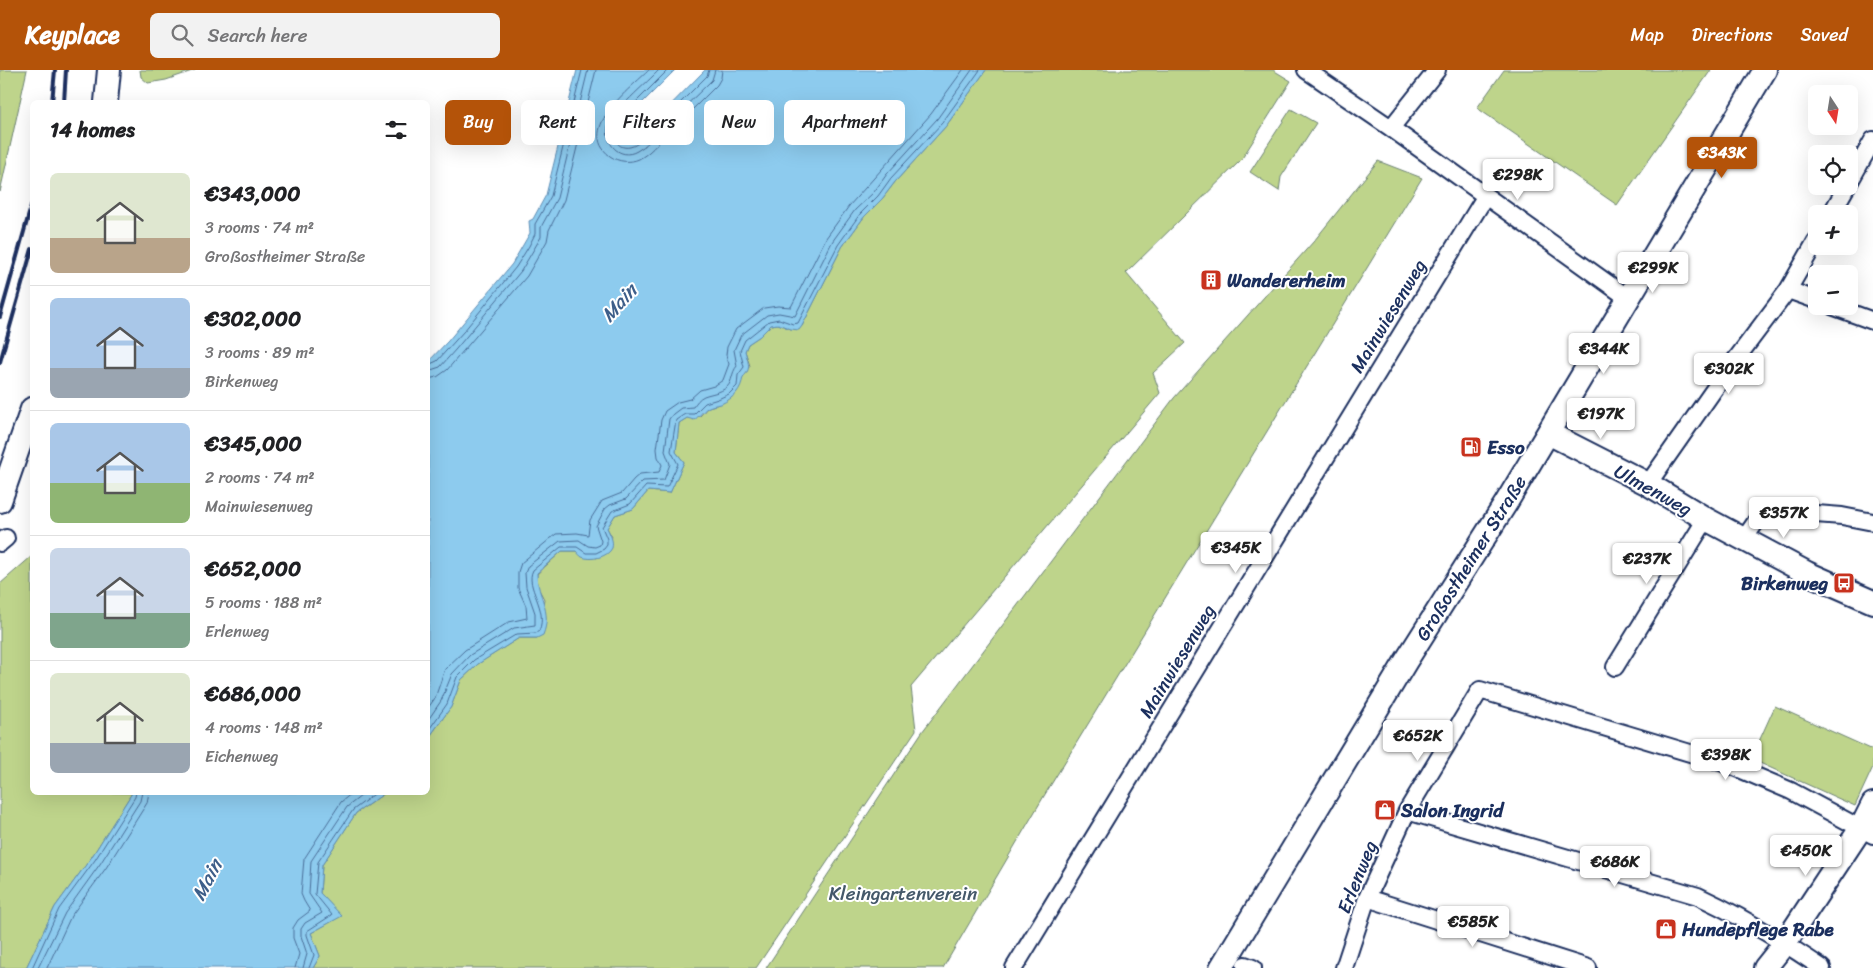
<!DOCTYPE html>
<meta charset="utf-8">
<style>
body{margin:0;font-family:Sriracha,sans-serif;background:#f2f2f2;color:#202124;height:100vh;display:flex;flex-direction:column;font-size:19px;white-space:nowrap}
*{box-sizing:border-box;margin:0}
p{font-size:16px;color:#757577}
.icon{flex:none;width:28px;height:28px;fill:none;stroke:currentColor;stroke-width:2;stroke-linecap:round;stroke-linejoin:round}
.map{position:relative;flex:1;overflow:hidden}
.drawer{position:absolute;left:30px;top:30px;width:400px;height:695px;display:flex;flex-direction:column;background:#fff;border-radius:8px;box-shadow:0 5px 20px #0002}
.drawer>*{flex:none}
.hud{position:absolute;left:445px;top:30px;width:475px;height:45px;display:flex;gap:10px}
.needle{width:32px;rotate:168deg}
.controls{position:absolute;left:1808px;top:15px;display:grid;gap:10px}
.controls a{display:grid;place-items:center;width:50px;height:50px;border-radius:8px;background:#fff;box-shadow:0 5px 20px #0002;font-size:25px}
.price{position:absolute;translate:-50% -42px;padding:0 11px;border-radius:5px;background:#fff;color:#222;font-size:16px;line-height:32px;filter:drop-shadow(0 1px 2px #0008)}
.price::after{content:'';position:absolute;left:50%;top:30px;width:15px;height:11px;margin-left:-8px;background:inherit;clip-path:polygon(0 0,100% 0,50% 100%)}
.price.active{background:#b45309;color:#fff}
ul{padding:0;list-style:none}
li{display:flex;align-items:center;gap:15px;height:125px;padding:0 20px}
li+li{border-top:1px solid #e0e0e0}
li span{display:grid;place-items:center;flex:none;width:140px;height:100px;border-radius:8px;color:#555}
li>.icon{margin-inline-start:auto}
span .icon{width:60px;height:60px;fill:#fffc;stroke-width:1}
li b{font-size:21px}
h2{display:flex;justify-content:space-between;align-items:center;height:60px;padding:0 20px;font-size:21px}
.tag{padding:0 18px;border-radius:8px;background:#fff;box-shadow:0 5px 20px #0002;font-size:18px;line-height:45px}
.tag.active{background:#b45309;color:#fff}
header{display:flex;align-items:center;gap:30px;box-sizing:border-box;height:70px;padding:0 25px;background:#b45309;color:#fff}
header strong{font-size:24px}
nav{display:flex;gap:28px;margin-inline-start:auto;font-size:18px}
.search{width:350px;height:45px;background:#f2f2f2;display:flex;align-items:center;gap:12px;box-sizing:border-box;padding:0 18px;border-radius:8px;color:#757577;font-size:19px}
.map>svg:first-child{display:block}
</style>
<header>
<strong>Keyplace</strong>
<div class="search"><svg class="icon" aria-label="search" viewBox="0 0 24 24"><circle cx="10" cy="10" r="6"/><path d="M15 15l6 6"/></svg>Search here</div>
<nav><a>Map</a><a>Directions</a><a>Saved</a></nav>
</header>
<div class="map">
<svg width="1873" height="898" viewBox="0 0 1873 898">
<rect width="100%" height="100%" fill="#fff"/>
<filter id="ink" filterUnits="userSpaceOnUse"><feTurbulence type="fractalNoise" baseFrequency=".02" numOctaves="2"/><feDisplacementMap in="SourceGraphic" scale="10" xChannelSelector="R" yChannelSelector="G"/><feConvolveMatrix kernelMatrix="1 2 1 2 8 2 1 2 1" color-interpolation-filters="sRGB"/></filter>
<g filter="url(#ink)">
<path fill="#bed48b" stroke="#6c8274" d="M0,0H27L0,122Z
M140,0H195L166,10L148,13L141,7Z
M986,0H1273L1291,11L1241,90L1126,203L1185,273L1153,303L1160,323L911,617L916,660L756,898H313L320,886L311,863L341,846L320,823L322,795L356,743L385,723L428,722V669L451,637L461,610L478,594L519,568H537L544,529L537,516V504L562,481H576L597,488L612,467L607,458L615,445L633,439L648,421L670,423L684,392L676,382L679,353L687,348L700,346L708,337L720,334L750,296L745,281L748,274L760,266L771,255L778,254L791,259L802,256L842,177L864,147L882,129L895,112L946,56Z
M1504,0H1711L1617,135L1477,38Z
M1291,39L1316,53L1281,107L1279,121L1250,102Z
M1378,91L1422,108L1044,726L943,898H766L922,662L1174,328L1314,171Z
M32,486V722L132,723L91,788L55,837L26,898H0V514Z
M1775,636L1873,680V697L1855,736L1751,689Z"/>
<path fill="#8dcbee" stroke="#5f8db4" d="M577,0H675L621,54C617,60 617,67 623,71L628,72L641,65L705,0H986L946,56L895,112L882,129L864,147L842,177L802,256L799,260L791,259L778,254L771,255L760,266L748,274L745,281C748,292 752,299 743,307C741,320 734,328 721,334C717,335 713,335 709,337C704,339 699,347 694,350L687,348L679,353L676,382L684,392L670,423L648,421L633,439L615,445L607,458C610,464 614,471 612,478C608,487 591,491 582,487C580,486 578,483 576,481H562L537,503C537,527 553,540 543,565L537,568H519L478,594L461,610L451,637L428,669V292L448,271L512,194L530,163L529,151L533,149L546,125Z
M132,723V722L385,723L356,743L322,795L320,823L342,846L311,863L320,886L313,898H26L55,837L91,788Z"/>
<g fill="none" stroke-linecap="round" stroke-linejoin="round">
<path stroke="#496d98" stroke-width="1" d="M649,0C631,18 575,59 610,86C618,92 630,93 639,89C650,83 657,74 665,66C683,49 700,32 717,15L721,8L722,0
M659,0C649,11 610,44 608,56C604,73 620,91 637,81C646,76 653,68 660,61C677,44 695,27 712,10L715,0
M668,0L616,52C610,63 615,80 630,77C635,76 640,72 644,69L707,6L709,0
M428,295L437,291L464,261L516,197L529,176L535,164V154L551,126L582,0
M428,301L440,297L456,279L521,201L534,179L541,167V157L557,128L588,0
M428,309L437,307L447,300L527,206L547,171L549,160L564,130L596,0
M428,638L435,628L445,599L465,580L509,552L527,548L526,536L518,518V502L521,493L556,464L577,463L588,465L590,450L602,431L622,423L634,409L640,404L659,402L662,395L658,387L657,379L661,350L665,341L678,332L690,329L700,320L714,316L723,310L729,294L726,285L727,277L736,259L764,238L778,236L791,237L826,168L849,136L931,44L963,0
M428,650L441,631L452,604L470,585L514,558L535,555V543L526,517L525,503L528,496L560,471L579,470L588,476L595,477L600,475L601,471L596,456L605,439L610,435L626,429L643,411L664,410L670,394L665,381L669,349L673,344L681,338L693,337C696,333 699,328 704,326C712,323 720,323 727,317C733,311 731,303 737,296L734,280L741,265L767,245L779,243L795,246L832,172L855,140L874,122L887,104L937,49L972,0
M428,661L447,634L457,607L474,590L517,564L536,563L539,561C549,538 524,517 533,500L561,477H577L586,483H596L604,479L607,475V469L602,457L612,441L630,434L646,416L667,417L678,394L671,381L676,350L685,344H694L705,333L718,329L729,324L737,316L738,305L744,297L740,281L745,270L769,251L779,249L793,254L798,253L838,175L860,144L878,126L891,108L942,53L980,0
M32,898L59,839L95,790L135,727L136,722
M38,898L65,843L100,794L140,731L142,722
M47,898L71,846L106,798L147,733L149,722
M295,898L299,884L293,868V858L298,850L310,841L304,831L301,824L304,789L341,732L353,722
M303,898L307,884L301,866V859L305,853L322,843L309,824L311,791L347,737L366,722
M309,898L314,885L307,865V861L332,845L315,824L318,792L353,740L377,722"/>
<g stroke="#1b2f5e" stroke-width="20">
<path id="street" d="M1306,0L1391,58L1628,228
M1391,58L1437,0
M1849,113L1873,70
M1831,144L1847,116
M1788,220L1816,230
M1832,236L1873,251
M1648,414L1727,301L1788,220L1816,171
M1744,469L1764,440L1842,446L1873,452
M0,473L6,468
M1615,597L1706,449
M1407,741L1698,826C1741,846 1782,871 1822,898
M1367,828L1588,898
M1245,895L1253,898
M1014,898L1485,127
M1344,898L1367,828L1407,741L1480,620L1730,695L1791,721L1873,765"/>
</g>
<g stroke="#1b2f5e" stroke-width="26">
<path id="secondary" d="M106,32L109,0
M1548,363L1648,414L1706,449L1807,503L1873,532
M0,431L32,339
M1221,898L1406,591L1506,433L1765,0
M1765,898L1785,873L1861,758L1873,734"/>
</g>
<use href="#street" stroke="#fff" stroke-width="16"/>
<use href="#secondary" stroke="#fff" stroke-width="22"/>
<path stroke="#1b2f5e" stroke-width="4" d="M52,32L55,0
M64,32L66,0
M0,247L32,133
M0,292L32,179"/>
</g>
</g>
<defs>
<g id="building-square" transform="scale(1.125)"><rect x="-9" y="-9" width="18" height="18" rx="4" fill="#c8321e" stroke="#fff"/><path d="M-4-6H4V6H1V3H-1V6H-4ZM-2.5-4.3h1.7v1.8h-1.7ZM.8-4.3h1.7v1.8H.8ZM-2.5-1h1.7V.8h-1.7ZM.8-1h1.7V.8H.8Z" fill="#fff"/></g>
<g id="fuel-square" transform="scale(1.125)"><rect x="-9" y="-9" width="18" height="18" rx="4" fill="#c8321e" stroke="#fff"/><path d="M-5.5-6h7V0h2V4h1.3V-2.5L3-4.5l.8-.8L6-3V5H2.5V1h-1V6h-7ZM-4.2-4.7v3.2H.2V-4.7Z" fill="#fff"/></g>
<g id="bus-square" transform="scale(1.125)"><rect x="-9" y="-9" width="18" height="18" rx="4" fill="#c8321e" stroke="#fff"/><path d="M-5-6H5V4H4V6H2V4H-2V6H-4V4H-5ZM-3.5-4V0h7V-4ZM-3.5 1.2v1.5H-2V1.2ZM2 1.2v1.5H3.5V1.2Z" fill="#fff"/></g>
<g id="shop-square" transform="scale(1.125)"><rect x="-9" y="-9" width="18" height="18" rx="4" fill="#c8321e" stroke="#fff"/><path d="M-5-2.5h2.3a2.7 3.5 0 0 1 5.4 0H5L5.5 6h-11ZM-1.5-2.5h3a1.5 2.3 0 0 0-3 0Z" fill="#fff"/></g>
</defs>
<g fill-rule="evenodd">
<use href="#building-square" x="1211" y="210"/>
<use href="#fuel-square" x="1471" y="377"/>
<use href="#bus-square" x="1844" y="513"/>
<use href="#shop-square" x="1385" y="740"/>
<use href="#shop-square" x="1666" y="859"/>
</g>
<g text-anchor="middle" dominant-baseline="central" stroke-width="4" stroke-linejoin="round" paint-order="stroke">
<g font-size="19" font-weight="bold" fill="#1b2f5e" stroke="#fff" text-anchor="start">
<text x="1227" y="210">Wandererheim</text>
<text x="1487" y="377">Esso</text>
<text x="1828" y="513" text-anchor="end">Birkenweg</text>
<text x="1401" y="740">Salon Ingrid</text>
<text x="1682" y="859">Hundepflege Rabe</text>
</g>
<g font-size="19" fill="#1b2f5e" stroke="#fff">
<text transform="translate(1388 246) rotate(-59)">Mainwiesenweg</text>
<text transform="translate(1653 420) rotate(29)">Ulmenweg</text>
<text transform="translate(1471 488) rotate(-58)">Großostheimer Straße</text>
<text transform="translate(1177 591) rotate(-59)">Mainwiesenweg</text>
<text transform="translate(1357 807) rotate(-68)">Erlenweg</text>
</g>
<g font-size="19" fill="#445869" stroke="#fff">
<text x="903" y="823">Kleingartenverein</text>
</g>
<g font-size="20" font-style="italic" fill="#3d5e89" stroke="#fff">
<text transform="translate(619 233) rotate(-49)">Main</text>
<text transform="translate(207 810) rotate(-63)">Main</text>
</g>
</g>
</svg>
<div class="controls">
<a><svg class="needle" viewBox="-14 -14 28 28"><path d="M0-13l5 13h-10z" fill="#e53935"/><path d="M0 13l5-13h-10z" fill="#757577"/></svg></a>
<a><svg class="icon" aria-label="locate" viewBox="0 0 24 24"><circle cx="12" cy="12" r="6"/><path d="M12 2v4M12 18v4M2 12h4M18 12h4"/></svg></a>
<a>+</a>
<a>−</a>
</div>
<b class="price active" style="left:1722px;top:109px">€343K</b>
<b class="price" style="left:1518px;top:131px">€298K</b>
<b class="price" style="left:1653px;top:224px">€299K</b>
<b class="price" style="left:1604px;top:305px">€344K</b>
<b class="price" style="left:1729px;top:325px">€302K</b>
<b class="price" style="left:1601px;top:370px">€197K</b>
<b class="price" style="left:1784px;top:469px">€357K</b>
<b class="price" style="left:1236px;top:504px">€345K</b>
<b class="price" style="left:1647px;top:515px">€237K</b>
<b class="price" style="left:1418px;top:692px">€652K</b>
<b class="price" style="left:1726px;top:711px">€398K</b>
<b class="price" style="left:1806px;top:807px">€450K</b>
<b class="price" style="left:1615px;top:818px">€686K</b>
<b class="price" style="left:1473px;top:878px">€585K</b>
<div class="hud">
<a class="tag active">Buy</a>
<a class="tag">Rent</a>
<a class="tag">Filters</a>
<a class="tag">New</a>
<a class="tag">Apartment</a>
</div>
<section class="drawer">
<h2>14 homes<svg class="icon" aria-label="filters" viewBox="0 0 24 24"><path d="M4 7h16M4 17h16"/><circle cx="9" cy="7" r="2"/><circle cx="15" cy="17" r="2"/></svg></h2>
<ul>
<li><span style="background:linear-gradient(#dfe7d0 65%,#b9a48a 0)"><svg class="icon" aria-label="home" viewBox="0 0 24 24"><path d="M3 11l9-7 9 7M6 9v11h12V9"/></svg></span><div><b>€343,000</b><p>3 rooms · 74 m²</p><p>Großostheimer Straße</p></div></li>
<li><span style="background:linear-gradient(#a9c7e8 70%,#9aa5b1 0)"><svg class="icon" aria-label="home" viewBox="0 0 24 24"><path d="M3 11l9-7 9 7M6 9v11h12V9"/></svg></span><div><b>€302,000</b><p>3 rooms · 89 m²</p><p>Birkenweg</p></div></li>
<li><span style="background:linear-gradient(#a9c7e8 60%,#8fb573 0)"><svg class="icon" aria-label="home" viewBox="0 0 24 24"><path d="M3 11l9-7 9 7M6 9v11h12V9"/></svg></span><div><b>€345,000</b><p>2 rooms · 74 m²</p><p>Mainwiesenweg</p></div></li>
<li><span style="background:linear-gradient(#c9d6e8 65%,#7fa58c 0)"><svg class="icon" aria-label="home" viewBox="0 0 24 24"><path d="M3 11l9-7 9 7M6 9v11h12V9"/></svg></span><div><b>€652,000</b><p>5 rooms · 188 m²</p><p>Erlenweg</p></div></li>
<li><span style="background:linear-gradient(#dfe7d0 70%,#9aa5b1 0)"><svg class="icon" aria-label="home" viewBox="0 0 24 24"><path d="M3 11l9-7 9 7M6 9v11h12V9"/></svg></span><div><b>€686,000</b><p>4 rooms · 148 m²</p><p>Eichenweg</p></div></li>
</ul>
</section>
</div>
